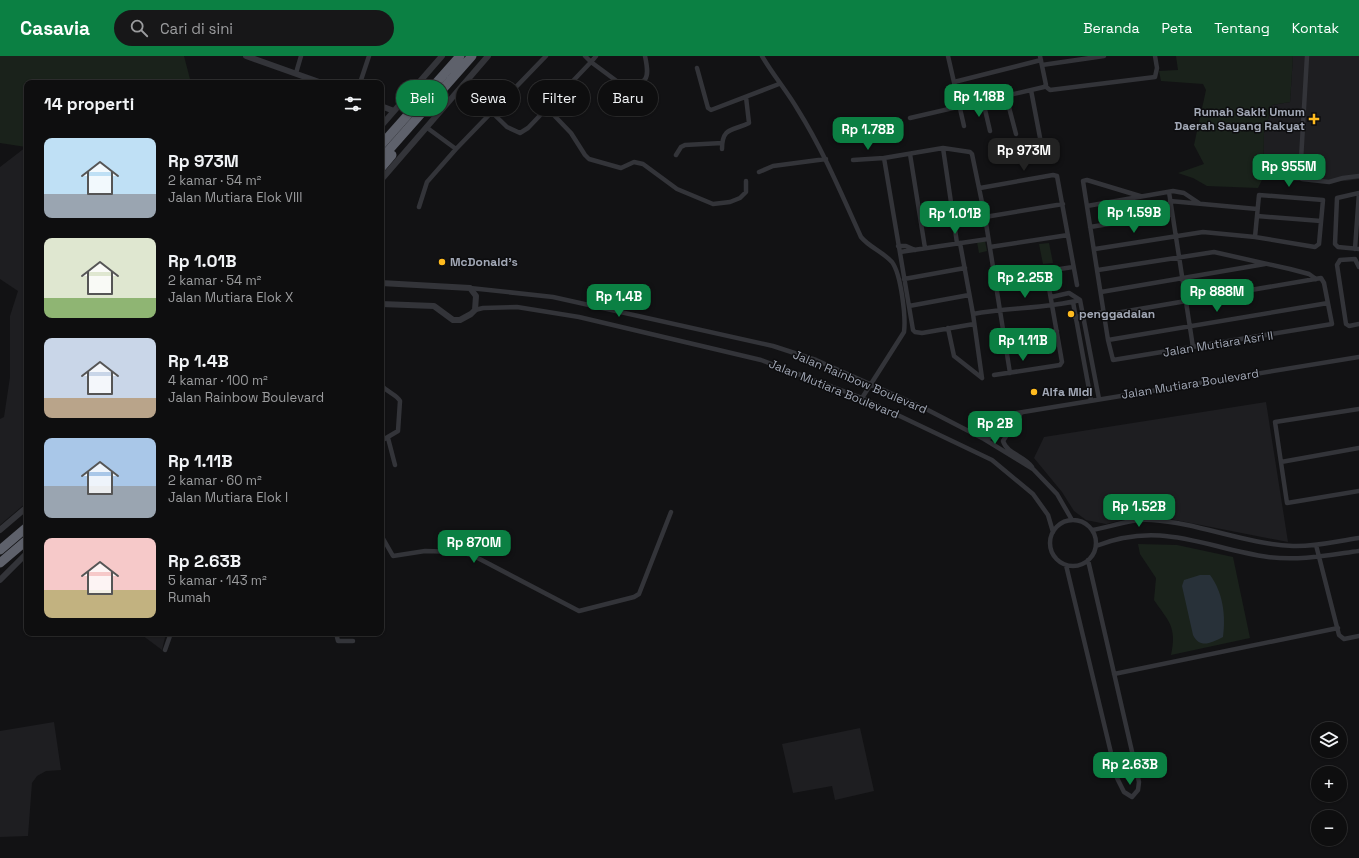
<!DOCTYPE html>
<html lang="id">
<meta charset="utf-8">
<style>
body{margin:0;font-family:"Space Grotesk",sans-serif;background:#171718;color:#f1f3f6;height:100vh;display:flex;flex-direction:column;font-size:15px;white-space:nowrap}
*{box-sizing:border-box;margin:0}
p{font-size:13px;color:#9b9c9e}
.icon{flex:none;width:22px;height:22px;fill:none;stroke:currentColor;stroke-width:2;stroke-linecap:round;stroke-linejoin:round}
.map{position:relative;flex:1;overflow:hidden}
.drawer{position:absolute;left:24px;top:24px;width:360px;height:556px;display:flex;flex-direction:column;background:#0e0e0f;border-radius:8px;box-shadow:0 1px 3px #0004,0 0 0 1px #2e2e2f}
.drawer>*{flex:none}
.guide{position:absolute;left:396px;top:24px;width:380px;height:36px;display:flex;gap:8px}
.fabs{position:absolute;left:1311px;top:666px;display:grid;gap:8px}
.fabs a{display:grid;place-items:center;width:36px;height:36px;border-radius:50%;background:#0e0e0f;box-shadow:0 1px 3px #0004,0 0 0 1px #2e2e2f;font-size:20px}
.price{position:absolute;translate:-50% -34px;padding:0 9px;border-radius:8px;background:#0b8043;color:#fff;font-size:13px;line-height:26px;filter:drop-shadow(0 1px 2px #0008)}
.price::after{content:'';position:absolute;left:50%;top:24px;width:12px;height:9px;margin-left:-6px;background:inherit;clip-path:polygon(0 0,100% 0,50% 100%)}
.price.selected{background:#222;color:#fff}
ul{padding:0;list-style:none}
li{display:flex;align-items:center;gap:12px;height:100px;padding:0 20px}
li span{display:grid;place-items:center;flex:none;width:112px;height:80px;border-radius:8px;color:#555}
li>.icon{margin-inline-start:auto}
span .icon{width:48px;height:48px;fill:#fffc;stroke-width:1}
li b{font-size:17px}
h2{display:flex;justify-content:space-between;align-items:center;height:48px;padding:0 20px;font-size:17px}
.chip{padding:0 14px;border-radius:18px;background:#0e0e0f;box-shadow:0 1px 3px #0004,0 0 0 1px #2e2e2f;font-size:14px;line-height:36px}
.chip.selected{background:#0b8043;color:#fff}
header{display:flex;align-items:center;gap:24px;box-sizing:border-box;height:56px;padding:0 20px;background:#0b8043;color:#fff}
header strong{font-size:19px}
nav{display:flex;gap:22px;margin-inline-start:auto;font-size:14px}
.search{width:280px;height:36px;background:#171718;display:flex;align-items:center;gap:10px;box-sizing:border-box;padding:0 14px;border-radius:22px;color:#9b9c9e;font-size:15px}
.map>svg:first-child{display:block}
</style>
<header>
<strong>Casavia</strong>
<div class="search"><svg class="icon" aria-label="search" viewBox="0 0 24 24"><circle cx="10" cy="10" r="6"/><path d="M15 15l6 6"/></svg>Cari di sini</div>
<nav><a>Beranda</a><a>Peta</a><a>Tentang</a><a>Kontak</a></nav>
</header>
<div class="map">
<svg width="1359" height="802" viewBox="0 0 1359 802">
<rect width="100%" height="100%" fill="#121214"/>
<path fill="#1e1e21" d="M1293,0H1359V123L1346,125H1297L1263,122L1264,77L1272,49L1290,46Z
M26,91L27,446L0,469V363L4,361L10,321V260L18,235L0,223V111Z
M1266,346L1288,486L1165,462L1126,463L1106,468L1086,464L1074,455L1062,436L1034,402L1044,381Z
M141,577H166L162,594L142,579Z
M54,666L61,714L46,715L37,720L32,727L28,780L0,781V675Z
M860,672L874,735L835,744L832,730L793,737L782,688Z"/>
<path fill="#1a221b" d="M0,0H184L191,27H27V93L26,91L0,87Z
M1176,0H1293L1290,46L1272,49L1264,77L1263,122L1258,132L1207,130L1193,122L1178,117L1204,108L1194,89L1206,34L1203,28L1161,25L1159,15L1178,14Z
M985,185L987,195L979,197L977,186Z
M1049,187L1053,207L1043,208L1039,188Z
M1138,488L1177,489L1233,501L1250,582L1171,599C1177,570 1169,566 1154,544L1156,522L1140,498Z"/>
<path fill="#283139" d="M1200,519H1210C1223,536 1226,560 1223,581C1211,587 1200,593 1193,579L1182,530L1184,524Z"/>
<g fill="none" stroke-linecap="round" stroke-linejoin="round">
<path stroke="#333439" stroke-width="4.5" d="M596,0L591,6L622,29C648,28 650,24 645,0
M762,0C773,19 787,35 798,54C823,94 841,137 861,181C869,191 883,196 892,206C901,218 906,261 904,276L862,342
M948,0L964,70
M1307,0L1300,121L1302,123L1329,126L1343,122L1359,120
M1042,9L1104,0
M697,12L708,52L711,54L779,28
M296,17L301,0
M954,26L1041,4
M360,27L369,0
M463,28L507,71L520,77L528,72L591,6L585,0
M1045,30L1050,34L1155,21L1157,12L1155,0
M1031,34L1041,87
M1006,40L1016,78
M983,45L990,75
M547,52L571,77L585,99L589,103L621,112L634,106L643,108L677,133L713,148L730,146L740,142L746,136V125
M910,62L1044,31L1046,29L1040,0
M426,71L456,93
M943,92L957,187
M722,93C722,70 734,75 749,67L746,41
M910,98L925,192
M676,99L681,91L685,89L722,87
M853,104L884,102
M759,116L773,110L826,103
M980,132L1053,119L1057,120L1077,229
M1169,136L1193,291
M1359,137L1337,142L1335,188L1338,191L1359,193
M1170,145L1257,153
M1087,150L1173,135L1184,137L1199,147
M419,151L427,126L456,93L546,0
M1257,160L1321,165
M985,161L1063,148
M1090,171L1172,158
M960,187L973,258
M898,190H906L915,194
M990,191L1068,179
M1095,193L1203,176L1255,181L1315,191L1319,188L1323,144L1259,139L1255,181
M1355,193L1359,137
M900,196L988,183
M1359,211L1355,203L1340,204L1337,209L1346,268L1349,270L1359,268
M1098,214L1214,196L1290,213L1309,218L1316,223
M904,223L965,212
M994,223L1073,211
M470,232L553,241L773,290L816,304L924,352L984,383L1033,413L1057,438L1072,464
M1101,236L1265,208
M1051,241L1069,237L1080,244L1099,343
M1073,246L1091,344
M909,250L969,239
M475,254L483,252L517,251L579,261L761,304L862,342L992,404L1033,438L1048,459L1053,476
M1104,259L1321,222L1324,227L1332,268L1113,304L1108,284L1083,125L1087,124L1140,140
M1075,261L1104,256
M974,268L922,277L915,276L913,274L884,102L943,92L970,96L972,98L985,161L1010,317
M948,272L954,300L982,322
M1004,283L1057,275
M1108,284L1328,247
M994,319L1060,309L1062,306L1046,215
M982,322L973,258C1008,251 1045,253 1080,244
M381,329C387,336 397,339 400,345L398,375L381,385
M1359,353L1275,366L1287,447L1359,435
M1021,357L1003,385C1007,398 1025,400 1032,411
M388,382L395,409
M984,383C1005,380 1002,362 1017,357L1359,301
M1281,406L1359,392
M1050 487a23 23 0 1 1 46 0a23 23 0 1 1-46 0Z
M1092,474C1111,471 1132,462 1152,464C1199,467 1245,488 1293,490C1315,491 1337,485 1359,482
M381,479L393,500L425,495L459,496L472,499L579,555L634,541L639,538L671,456
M1316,489L1339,579L1344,583L1359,580
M1096,490C1161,464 1206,492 1268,501C1299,505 1329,499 1359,495
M1066,509L1117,722L1124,736L1132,741L1138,734L1139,726L1088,504
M336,577L338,585H353
M165,594L171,577
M1114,618L1338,572"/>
<path stroke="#333439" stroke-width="6" d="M246,0L322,27
M381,50L394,55
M381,70L442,0
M381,124L488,0
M381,227L470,232L476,240L475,254L471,258L460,264H453L434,250L381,248
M0,474L27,451
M0,524L27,497"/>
<path stroke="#5e616b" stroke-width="9" d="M381,89L460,0
M381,103L472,0
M381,112L392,99
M0,494L27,471
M0,507L27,484"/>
</g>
<g fill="#ffbb1f" stroke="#0d0d0f" stroke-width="1.5">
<path d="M1312 57h4v4h4v4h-4v4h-4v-4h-4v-4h4z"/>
<circle cx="442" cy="206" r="4"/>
<circle cx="1071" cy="258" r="4"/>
<circle cx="1034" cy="336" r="4"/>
</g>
<g text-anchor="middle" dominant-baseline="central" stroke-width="3" stroke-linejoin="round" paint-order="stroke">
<g font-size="12" font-weight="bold" fill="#a2a8b6" stroke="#0d0d0f" text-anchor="start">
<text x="1305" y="56" text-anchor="end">Rumah Sakit Umum<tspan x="1305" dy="14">Daerah Sayang Rakyat</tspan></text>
<text x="450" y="206">McDonald's</text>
<text x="1079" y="258">penggadaian</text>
<text x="1042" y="336">Alfa Midi</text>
</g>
<g font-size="12" fill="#a2a8b6" stroke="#0d0d0f">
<text transform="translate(1218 288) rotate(-9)">Jalan Mutiara Asri II</text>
<text transform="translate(860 326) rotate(23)">Jalan Rainbow Boulevard</text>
<text transform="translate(1190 328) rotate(-9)">Jalan Mutiara Boulevard</text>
<text transform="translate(834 333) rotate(22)">Jalan Mutiara Boulevard</text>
</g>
</g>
</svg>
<div class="fabs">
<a><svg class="icon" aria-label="layers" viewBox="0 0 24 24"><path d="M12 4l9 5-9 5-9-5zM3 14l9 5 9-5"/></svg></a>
<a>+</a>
<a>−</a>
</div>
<b class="price" style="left:979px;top:62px">Rp 1.18B</b>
<b class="price" style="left:868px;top:95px">Rp 1.78B</b>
<b class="price selected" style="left:1024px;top:116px">Rp 973M</b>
<b class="price" style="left:1289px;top:132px">Rp 955M</b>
<b class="price" style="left:1134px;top:178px">Rp 1.59B</b>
<b class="price" style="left:955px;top:179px">Rp 1.01B</b>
<b class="price" style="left:1025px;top:243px">Rp 2.25B</b>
<b class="price" style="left:1217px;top:257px">Rp 888M</b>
<b class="price" style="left:619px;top:262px">Rp 1.4B</b>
<b class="price" style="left:1023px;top:306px">Rp 1.11B</b>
<b class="price" style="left:995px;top:389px">Rp 2B</b>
<b class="price" style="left:1139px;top:472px">Rp 1.52B</b>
<b class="price" style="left:474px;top:508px">Rp 870M</b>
<b class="price" style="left:1130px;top:730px">Rp 2.63B</b>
<div class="guide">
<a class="chip selected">Beli</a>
<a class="chip">Sewa</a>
<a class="chip">Filter</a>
<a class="chip">Baru</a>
</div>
<section class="drawer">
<h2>14 properti<svg class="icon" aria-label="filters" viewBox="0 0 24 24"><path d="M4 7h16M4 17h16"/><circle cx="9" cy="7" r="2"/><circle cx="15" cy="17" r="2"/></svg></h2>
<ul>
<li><span style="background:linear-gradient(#bfe0f5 70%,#9aa5b1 0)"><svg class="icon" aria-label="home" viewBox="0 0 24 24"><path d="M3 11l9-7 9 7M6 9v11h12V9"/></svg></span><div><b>Rp 973M</b><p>2 kamar · 54 m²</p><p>Jalan Mutiara Elok VIII</p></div></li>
<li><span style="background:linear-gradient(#dfe7d0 75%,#8fb573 0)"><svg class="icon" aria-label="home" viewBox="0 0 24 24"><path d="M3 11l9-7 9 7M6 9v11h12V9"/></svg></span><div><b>Rp 1.01B</b><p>2 kamar · 54 m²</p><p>Jalan Mutiara Elok X</p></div></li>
<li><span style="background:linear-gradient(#c9d6e8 75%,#b9a48a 0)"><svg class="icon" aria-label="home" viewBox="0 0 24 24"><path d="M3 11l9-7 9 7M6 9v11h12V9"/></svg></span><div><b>Rp 1.4B</b><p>4 kamar · 100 m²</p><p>Jalan Rainbow Boulevard</p></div></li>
<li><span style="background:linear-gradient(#a9c7e8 60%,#9aa5b1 0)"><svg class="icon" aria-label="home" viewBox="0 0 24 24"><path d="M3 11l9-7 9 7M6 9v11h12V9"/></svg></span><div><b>Rp 1.11B</b><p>2 kamar · 60 m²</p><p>Jalan Mutiara Elok l</p></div></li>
<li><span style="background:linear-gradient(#f6c9c9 65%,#c2b280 0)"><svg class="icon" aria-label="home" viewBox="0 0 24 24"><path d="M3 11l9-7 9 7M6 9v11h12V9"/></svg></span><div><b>Rp 2.63B</b><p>5 kamar · 143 m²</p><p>Rumah</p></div></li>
</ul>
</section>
</div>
